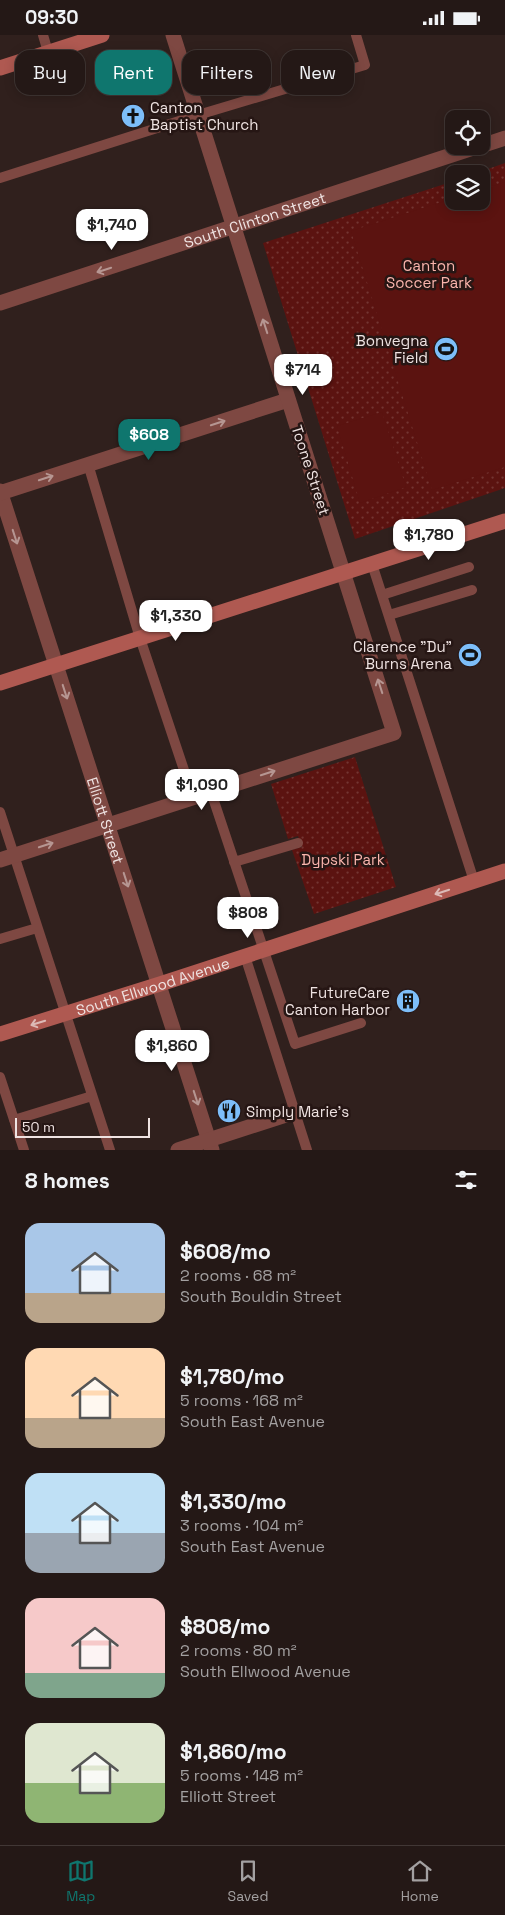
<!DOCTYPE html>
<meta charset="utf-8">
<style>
body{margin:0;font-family:"Space Grotesk",sans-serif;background:#2c211f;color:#f1f3f6;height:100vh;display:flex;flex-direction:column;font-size:19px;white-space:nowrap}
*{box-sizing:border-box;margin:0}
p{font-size:16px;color:#a3a0a1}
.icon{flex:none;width:28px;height:28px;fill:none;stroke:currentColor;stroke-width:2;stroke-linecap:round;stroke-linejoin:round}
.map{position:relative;height:1115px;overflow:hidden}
.side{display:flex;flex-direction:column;background:#241816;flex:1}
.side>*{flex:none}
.top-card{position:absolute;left:15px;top:15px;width:475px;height:45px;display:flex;gap:10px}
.buttons{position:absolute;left:445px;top:75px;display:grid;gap:10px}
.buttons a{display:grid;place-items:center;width:45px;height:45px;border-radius:10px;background:#241816;box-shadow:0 2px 12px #0003,0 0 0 1px #413735;font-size:25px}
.scale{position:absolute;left:15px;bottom:12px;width:135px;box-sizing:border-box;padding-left:5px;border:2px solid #efe3e2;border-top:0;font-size:14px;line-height:18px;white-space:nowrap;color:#efe3e2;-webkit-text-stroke:4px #261614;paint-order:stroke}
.price{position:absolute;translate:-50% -42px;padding:0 11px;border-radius:10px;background:#fff;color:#222;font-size:16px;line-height:32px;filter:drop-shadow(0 1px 2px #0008)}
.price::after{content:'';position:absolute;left:50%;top:30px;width:15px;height:11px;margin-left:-8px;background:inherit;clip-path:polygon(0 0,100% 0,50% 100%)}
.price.active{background:#0f766e;color:#fff}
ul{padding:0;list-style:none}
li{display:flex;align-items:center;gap:15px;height:125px;padding:0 25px}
li span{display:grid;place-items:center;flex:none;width:140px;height:100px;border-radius:15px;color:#555}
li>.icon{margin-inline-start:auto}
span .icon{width:60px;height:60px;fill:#fffc;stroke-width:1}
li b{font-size:21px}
h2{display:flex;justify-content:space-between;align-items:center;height:60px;padding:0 25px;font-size:21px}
.pill{padding:0 18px;border-radius:15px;background:#241816;box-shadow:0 2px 12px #0003,0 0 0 1px #413735;font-size:18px;line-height:45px}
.pill.active{background:#0f766e;color:#fff}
.status{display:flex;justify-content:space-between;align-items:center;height:35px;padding:0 25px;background:#241816;direction:ltr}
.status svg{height:14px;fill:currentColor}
.tab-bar{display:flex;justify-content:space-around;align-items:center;height:70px;border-top:1px solid #413735;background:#241816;font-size:14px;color:#a3a0a1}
.tab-bar a{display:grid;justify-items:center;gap:2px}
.tab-bar .active{color:#0f766e}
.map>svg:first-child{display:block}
</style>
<div class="status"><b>09:30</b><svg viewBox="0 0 49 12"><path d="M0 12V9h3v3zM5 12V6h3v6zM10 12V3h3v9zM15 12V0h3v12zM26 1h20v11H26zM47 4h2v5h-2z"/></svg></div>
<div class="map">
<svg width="505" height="1115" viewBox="0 0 505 1115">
<defs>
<pattern id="grass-dots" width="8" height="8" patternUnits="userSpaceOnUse" patternTransform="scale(1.25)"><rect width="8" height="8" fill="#5b1310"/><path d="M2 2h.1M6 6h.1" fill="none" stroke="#733532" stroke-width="1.8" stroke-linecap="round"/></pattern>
</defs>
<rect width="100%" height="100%" fill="#30201d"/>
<path fill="url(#grass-dots)" d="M505,128V453L355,504L263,208L454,146V166H481V139H474Z
M355,722L396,852L314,879L292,815L302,812L298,801L288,804L271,749Z"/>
<path fill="#5b1310" d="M505,147V432L432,455L351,196L454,163V166H481V155Z
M382,377L406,452L360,468L337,391Z"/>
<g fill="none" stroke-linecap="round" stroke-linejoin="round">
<path stroke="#7e4842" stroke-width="10" d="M43,0L48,17
M0,143L198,80L365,30L356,0
M88,429L140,603L193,762
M372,529L474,846
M382,560L469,532
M389,580L472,555
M211,757L295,1009L361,988
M0,777L110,1115
M234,827L298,808
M0,904L37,893
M245,921L307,1115
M0,1042L24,1115
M14,1085L92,1061"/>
<g stroke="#7e4842" stroke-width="15">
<path d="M481,111L505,103"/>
<path id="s1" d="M0,268L479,111"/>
<path id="s2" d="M0,456L212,1115"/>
<path d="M0,458L288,365"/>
<path d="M0,825L394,698L173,0"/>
<path d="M178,1115L295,1077"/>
</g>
<g stroke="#af5951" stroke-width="15">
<path d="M0,33L102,0"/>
<path d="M0,648L505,486"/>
<path id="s3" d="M0,999L160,949L505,836"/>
</g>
</g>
<defs><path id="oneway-shaft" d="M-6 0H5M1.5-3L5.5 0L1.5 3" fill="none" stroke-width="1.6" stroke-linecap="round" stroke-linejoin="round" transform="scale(1.25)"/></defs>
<g stroke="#b69692">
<use href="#oneway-shaft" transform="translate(104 235) rotate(162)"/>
<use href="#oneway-shaft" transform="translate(265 291) rotate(-108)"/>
<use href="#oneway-shaft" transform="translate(218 388) rotate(-18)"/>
<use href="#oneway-shaft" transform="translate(46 443) rotate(-18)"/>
<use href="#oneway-shaft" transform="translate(15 502) rotate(72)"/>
<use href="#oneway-shaft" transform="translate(380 651) rotate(-108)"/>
<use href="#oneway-shaft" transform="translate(65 657) rotate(72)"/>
<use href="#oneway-shaft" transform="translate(268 738) rotate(-18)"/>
<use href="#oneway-shaft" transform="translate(46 810) rotate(-18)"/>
<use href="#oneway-shaft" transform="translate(126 845) rotate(72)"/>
<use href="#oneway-shaft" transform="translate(196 1063) rotate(72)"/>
</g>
<g stroke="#dcbab6">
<use href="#oneway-shaft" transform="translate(442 857) rotate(162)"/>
<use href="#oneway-shaft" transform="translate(38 988) rotate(163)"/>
</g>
<defs>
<g id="church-disc" transform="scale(1.25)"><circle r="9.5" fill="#7dbef9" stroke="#261614"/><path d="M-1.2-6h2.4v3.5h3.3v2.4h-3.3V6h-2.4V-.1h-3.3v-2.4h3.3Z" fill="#111"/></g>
<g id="stadium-disc" transform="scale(1.25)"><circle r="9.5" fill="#7dbef9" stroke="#261614"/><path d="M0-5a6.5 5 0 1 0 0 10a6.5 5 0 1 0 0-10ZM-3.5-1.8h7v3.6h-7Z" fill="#111"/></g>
<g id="building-disc" transform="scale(1.25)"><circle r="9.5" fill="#7dbef9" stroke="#261614"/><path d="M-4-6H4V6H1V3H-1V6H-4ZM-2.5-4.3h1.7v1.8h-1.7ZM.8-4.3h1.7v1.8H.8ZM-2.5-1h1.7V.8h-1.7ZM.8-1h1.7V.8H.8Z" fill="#111"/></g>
<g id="restaurant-disc" transform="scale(1.25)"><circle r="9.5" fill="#7dbef9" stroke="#261614"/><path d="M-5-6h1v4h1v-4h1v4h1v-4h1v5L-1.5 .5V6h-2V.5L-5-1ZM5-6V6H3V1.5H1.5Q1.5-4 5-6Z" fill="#111"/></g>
</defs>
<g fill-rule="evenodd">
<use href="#church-disc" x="133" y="81"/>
<use href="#stadium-disc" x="446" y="314"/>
<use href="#stadium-disc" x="470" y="620"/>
<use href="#building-disc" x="408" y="966"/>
<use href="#restaurant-disc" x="229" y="1076"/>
</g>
<g text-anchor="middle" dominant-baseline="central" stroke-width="5" stroke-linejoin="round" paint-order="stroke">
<g font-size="15" fill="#efe3e2" stroke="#261614" text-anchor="end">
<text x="150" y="72" text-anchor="start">Canton<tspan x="150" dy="17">Baptist Church</tspan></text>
<text x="428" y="305">Bonvegna<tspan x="428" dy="17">Field</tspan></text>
<text x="452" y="611">Clarence "Du"<tspan x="452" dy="17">Burns Arena</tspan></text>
<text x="390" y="957">FutureCare<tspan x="390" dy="17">Canton Harbor</tspan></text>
<text x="246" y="1076" text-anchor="start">Simply Marie's</text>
</g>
<g font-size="15" fill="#efe3e2" stroke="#261614">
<text stroke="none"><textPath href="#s1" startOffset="268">South Clinton Street</textPath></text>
<text transform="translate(311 435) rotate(72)">Toone Street</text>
<text stroke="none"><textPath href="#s2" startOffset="346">Elliott Street</textPath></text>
<text stroke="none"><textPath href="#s3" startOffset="160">South Ellwood Avenue</textPath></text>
</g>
<g font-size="15" fill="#f9b4ac" stroke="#261614">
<text x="429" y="230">Canton<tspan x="429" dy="17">Soccer Park</tspan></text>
<text x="343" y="824">Dypski Park</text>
</g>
</g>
</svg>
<div class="buttons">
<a><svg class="icon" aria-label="locate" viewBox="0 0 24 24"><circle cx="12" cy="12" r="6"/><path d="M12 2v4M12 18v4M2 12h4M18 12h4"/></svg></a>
<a><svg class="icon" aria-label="layers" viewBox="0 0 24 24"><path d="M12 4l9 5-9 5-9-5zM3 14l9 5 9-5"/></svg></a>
</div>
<div class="scale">50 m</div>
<b class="price" style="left:112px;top:216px">$1,740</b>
<b class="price" style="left:303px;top:361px">$714</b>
<b class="price active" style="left:149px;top:426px">$608</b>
<b class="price" style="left:429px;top:526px">$1,780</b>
<b class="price" style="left:176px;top:607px">$1,330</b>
<b class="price" style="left:202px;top:776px">$1,090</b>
<b class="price" style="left:248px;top:904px">$808</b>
<b class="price" style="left:172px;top:1037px">$1,860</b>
<div class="top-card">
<a class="pill">Buy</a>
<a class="pill active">Rent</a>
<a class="pill">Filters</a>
<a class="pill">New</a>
</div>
</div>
<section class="side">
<h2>8 homes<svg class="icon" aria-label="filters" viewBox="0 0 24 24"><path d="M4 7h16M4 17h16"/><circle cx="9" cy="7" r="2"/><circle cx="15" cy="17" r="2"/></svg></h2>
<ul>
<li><span style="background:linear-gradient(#a9c7e8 70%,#b9a48a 0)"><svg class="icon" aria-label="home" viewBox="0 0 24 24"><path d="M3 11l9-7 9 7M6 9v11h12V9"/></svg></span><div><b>$608/mo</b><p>2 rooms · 68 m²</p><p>South Bouldin Street</p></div></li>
<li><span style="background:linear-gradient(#ffd9b3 70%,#b9a48a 0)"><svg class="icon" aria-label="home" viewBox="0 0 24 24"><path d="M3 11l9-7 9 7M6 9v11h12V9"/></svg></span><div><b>$1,780/mo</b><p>5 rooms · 168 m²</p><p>South East Avenue</p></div></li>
<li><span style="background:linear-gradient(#bfe0f5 60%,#9aa5b1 0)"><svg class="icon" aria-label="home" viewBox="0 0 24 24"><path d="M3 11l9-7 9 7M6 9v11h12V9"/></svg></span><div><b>$1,330/mo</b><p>3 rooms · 104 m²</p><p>South East Avenue</p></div></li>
<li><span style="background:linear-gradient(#f6c9c9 75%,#7fa58c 0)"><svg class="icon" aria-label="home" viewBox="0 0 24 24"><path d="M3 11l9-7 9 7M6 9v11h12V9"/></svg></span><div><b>$808/mo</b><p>2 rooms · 80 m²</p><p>South Ellwood Avenue</p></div></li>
<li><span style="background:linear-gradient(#dfe7d0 60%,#8fb573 0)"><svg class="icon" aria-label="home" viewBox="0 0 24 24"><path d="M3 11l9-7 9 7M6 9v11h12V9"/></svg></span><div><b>$1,860/mo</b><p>5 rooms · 148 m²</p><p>Elliott Street</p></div></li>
</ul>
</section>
<nav class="tab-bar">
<a class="active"><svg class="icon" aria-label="map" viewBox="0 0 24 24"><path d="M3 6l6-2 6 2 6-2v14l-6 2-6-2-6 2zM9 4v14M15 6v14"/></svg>Map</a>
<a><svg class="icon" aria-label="saved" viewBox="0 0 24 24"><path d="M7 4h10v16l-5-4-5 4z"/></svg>Saved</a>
<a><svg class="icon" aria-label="home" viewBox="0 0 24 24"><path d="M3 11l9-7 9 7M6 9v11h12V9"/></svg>Home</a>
</nav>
